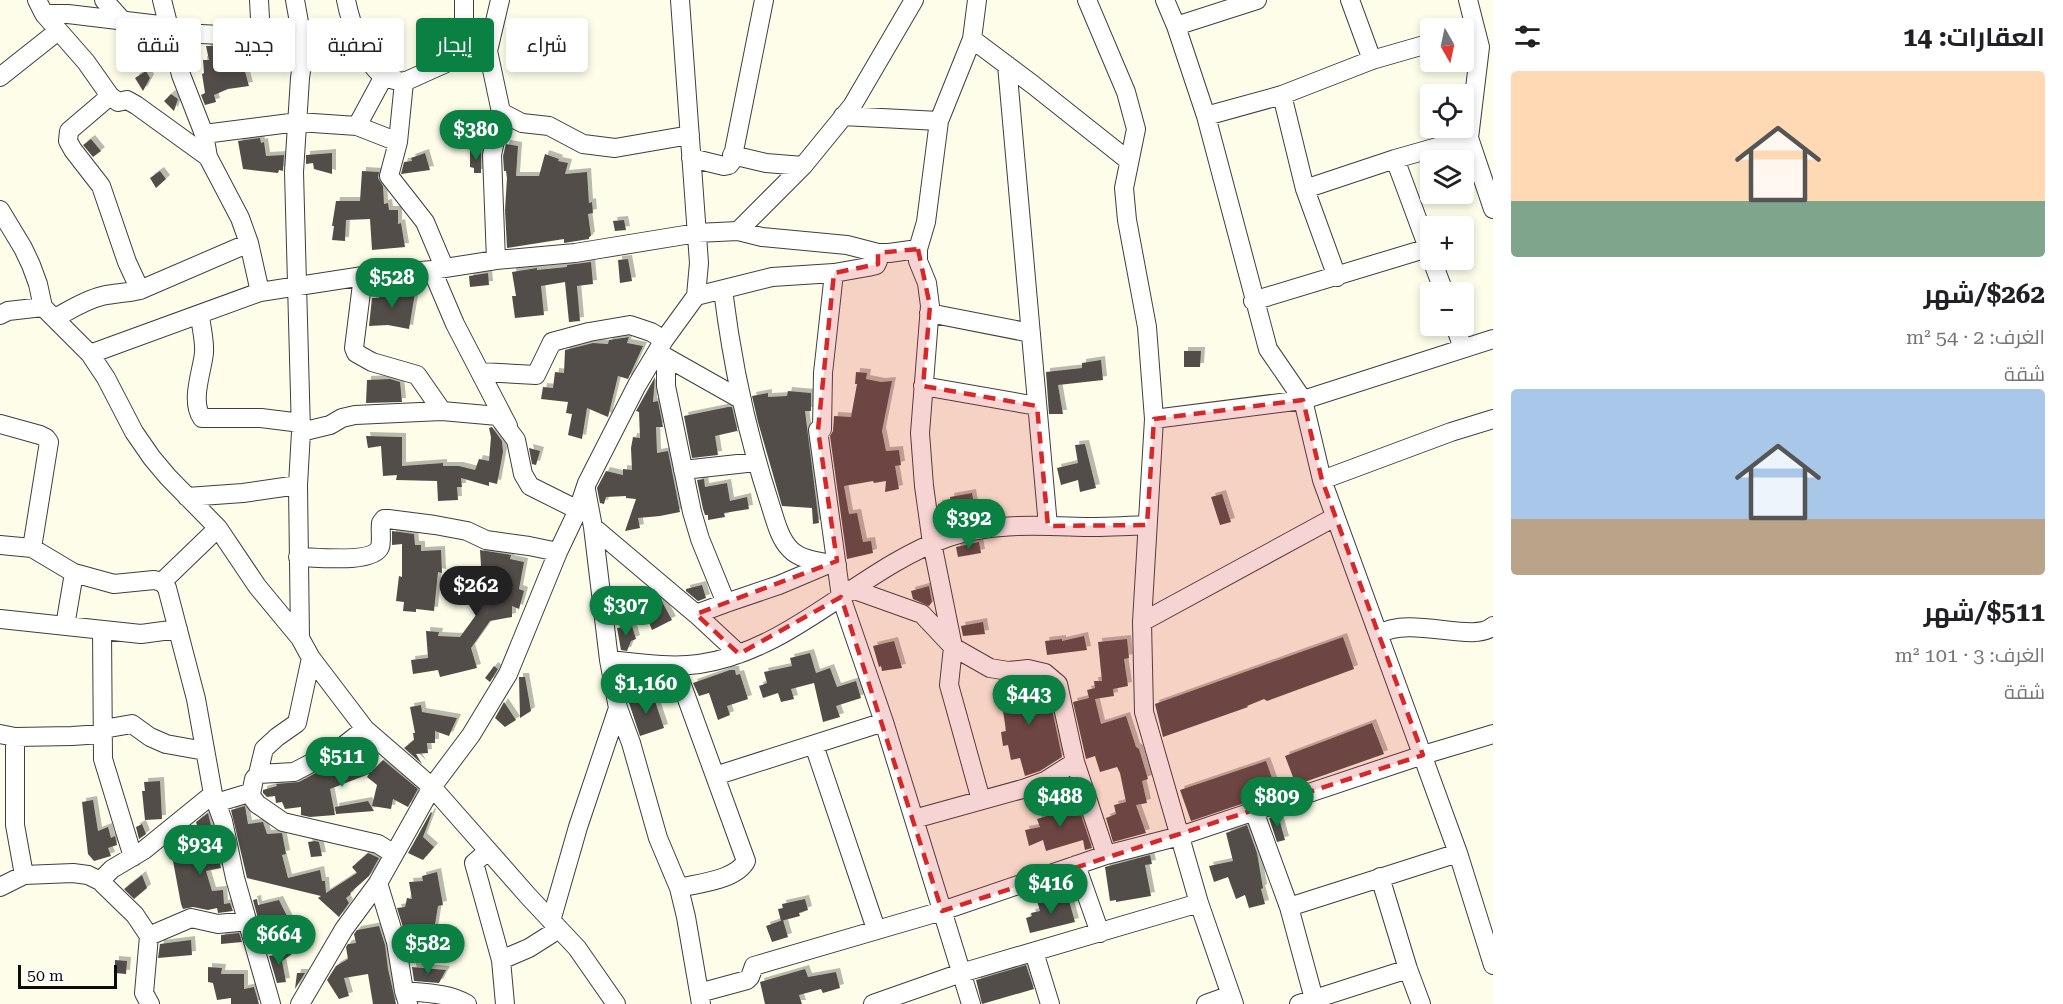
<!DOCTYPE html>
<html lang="ar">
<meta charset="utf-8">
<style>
body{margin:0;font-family:"Roboto Serif",Cairo,serif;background:#f6f6f6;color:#202124;direction:rtl;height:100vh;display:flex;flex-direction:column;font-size:22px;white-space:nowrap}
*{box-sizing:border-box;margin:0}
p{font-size:20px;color:#757577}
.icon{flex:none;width:33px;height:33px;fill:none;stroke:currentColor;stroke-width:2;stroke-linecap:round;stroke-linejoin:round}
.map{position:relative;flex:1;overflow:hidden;direction:ltr}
.side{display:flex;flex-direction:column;background:#fff;width:570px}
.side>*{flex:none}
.top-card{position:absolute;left:18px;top:18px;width:570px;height:54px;direction:rtl;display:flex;gap:12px}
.needle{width:39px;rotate:171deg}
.controls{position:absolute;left:1420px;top:18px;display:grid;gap:12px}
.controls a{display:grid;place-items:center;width:54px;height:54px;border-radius:6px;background:#fff;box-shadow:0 3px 9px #0003;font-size:30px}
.scale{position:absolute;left:18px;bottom:15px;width:99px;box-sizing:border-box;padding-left:6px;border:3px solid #0b0b0b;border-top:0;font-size:16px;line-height:21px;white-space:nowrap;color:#0b0b0b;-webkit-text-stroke:4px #fff;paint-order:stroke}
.price{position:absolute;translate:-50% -51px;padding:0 14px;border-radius:21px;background:#0b8043;color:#fff;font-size:20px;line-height:39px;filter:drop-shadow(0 2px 3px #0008)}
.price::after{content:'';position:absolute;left:50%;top:36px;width:18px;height:14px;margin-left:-9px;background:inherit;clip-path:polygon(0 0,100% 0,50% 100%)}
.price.on{background:#222;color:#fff}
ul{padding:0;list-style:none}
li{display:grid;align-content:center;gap:12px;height:318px;padding:0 18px}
li span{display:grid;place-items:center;height:186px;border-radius:6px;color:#555}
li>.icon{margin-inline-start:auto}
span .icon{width:108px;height:108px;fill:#fffc;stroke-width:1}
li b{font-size:26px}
h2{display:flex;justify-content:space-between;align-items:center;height:72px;padding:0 18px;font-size:26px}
.chip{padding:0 21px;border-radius:6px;background:#fff;box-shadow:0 3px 9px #0003;font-size:21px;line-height:54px}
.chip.on{background:#0b8043;color:#fff}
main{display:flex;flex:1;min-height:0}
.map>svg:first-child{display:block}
</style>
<main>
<section class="side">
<h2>العقارات: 14<svg class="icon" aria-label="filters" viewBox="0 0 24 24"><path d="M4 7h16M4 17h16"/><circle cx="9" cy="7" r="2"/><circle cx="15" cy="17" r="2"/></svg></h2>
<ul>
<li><span style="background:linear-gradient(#ffd9b3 70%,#7fa58c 0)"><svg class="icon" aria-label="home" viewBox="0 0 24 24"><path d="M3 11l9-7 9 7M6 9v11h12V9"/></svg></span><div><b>$262/شهر</b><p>الغرف: 2 · 54 m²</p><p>شقة</p></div></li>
<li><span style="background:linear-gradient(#a9c7e8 70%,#b9a48a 0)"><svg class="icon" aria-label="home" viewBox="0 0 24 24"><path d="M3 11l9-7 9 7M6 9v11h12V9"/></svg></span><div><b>$511/شهر</b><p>الغرف: 3 · 101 m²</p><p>شقة</p></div></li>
</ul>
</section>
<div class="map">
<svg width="1493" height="1004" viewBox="0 0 1493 1004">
<defs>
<filter id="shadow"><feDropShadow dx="4" dy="-4" stdDeviation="0" flood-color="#0004"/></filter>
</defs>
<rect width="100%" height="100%" fill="#fdfdea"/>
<path fill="#524e48" filter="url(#shadow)" d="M206,46H223L225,54L239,50L249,86L228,89L214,95L216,102L205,105L201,95L205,93L202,74L204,73L203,60H209Z
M146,71L150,78L143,91L135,78Z
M171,94L178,99L174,111L164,101Z
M260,138L261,143L264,142L266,156L284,155L283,171L279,170L278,173L243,169L238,141Z
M91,139L101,151L93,157L83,145Z
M506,144L518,146L516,176H539L545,154L559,159L558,161L568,163L565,174L587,172L589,203L592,202L593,213L588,214L591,236L589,237V239L564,243V239L507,248L505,210L507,178L506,171H504L503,156Z
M470,151H481V173H474V168L470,167Z
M332,153V174L314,169L313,163L306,164V155Z
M425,153L430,170L401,174L404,162L412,161L411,158Z
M160,171L166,179L156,188L150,178Z
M362,171L379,172L378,178L383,186L384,204L388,203L389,210H398V224L401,223L405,247L372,250L370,219L346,220L345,241L332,240L334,226H332L336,201H360Z
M624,220L626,230L615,231L613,221Z
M628,259L632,281L620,283L618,260Z
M591,262L593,284L577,286L580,321L569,322L565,282L541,286L544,315L515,318L512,296H516L512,272L537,268V270L567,267V265Z
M488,273L489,285L470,287L469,276Z
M383,291L415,293L409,329L388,325L369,326L372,298H379V292H383Z
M629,337L627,343L643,346L628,379L618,376L608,417L587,408L582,439L568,435L572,414L566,413L568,402L541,399L543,387L553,388L555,372L564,373L565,350L593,343L608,344L609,340Z
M1184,351H1201L1200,367H1184Z
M1101,360L1103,380L1058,385L1063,414H1049L1046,372L1082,368V363Z
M856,372L867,373L866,379L881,382L892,381L882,431L886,451L899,450L901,465L895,466L899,489L885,492L886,481L874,483L873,481L844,486L849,514L857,513L863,542L871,541L873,553L847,559L830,436L833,431L834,416L851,417L857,384H855Z
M655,377L653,402L658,401L663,427H656L657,453L668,451L680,512L660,516L638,518L640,528L625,531L636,499L626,498V496L606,497L604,504L600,503L597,488L606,471L623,475V469L632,470L631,448L633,437L640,438L639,412L636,411Z
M390,379L400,382L402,402L366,403L367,380Z
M788,391L811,393V411H805L819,523L813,524L812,508L782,506L758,422L752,396L768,393V397L787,396Z
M728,407H732L738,433L737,431L715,436L718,455L692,458L684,416Z
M492,427L502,441L503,452L497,484L489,482V486L461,478L462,487H457L458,500L438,501L437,481L396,480L397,475L383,476L381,446L368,448L366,436L402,437V466L443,463V466H459L475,470L479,459L489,461L491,437L489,428Z
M1085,444L1096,488L1080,492L1078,480L1061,485L1057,468L1078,463L1075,445Z
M529,448L540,451L536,465L532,464Z
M704,479L705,487L727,483L730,501L747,497L749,509L724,513L725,517L708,520V515H705L703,509L697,480Z
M972,493L974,505L952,510L950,497Z
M1222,494L1231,522L1220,525L1211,497Z
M950,502L954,524L941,528L938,504Z
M392,531L414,534L415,545H421V551L441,550L442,573L438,572L434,611L416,609V612L403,611L404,602L396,601L399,576L402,577V544L392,545Z
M979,542L981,553L958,557L956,547Z
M480,550L511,555L510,559L524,562L519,589L524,591L519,609L512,606V617L490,621L471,648L477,668L440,677L438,670L413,674L411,660L428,658L426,631L439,632L438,636L460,637L476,615V598H483Z
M702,585L706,598L698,601L686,591V589Z
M929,586L932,602L929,606L913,599L911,591Z
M660,598L672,620L652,630L648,620L642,622L637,603Z
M983,622L985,634L963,636L961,626Z
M632,626L636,639L631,641L627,651L621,650L617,628Z
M1084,636L1087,650L1047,655L1045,641L1062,639V641Z
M1343,637L1354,669L1267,701L1264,699L1247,706L1248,707L1163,737L1155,704Z
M1127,639L1129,658L1124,659L1128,686L1113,689L1114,696L1095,699L1101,724L1126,716L1136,747L1139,749L1148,779L1142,781L1147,803L1136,805L1146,833L1113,842L1106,818L1116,814L1114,805L1126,802L1120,773L1117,767L1100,772L1095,756L1086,759L1073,702L1089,698L1087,690L1095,688L1094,681H1102L1098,642Z
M894,641L902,668L882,671L881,666L879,667L873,646Z
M810,653L816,673L830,668L837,687L856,681L861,698L836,706L840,717L823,722L814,683L791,689L794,699L781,702L778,693L763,698L759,686L767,683L764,672L792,666L790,658Z
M494,666L498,669L490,682L485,678Z
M730,670H735L736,675L740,674L748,699L727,706L730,715L718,720L709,693L699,696L693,683Z
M519,677H525L531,711L520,718Z
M1027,680L1028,686H1039L1040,692L1048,690L1062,757L1040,771L1025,776L1020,758L1011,760L1008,745L1003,746L1001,732L1006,731L1001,697V681Z
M653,695L664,728L640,736L628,700L638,697L639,700Z
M504,702L516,720L505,727L495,718Z
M421,705L422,712L457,718L449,736L435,731V743H427L428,753L416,754L422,764L404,748L414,740L413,733H415L410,707Z
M1372,723L1384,754L1296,785L1285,756Z
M354,758L371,772L383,760L418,789L408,807L393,799L391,809L372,806L377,785L367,777L369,774L330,789L335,815L310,817L301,815V807L285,809L282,802L276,803L275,796L267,797L263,793V790L277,786L276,784L299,782L327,767Z
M1266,761L1277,792L1191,821L1180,790Z
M160,781L162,819L145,820L142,791H145L144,782Z
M1059,790L1067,813L1079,809L1092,848L1085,850L1083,840L1046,851L1043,840L1029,846L1025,830L1040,827L1037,819L1057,813L1053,792Z
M93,800L98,831L108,827L111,838L115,836L117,845L108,848L111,856L94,861L88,854L82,802Z
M368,801L374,811L336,814L335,807Z
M245,806L248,824L263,822L267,834L282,833L286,854L282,855L288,878L320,870L322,881H325L326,893L357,873L352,867L368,853L379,858L369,876L350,893L351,894L346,898L349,903L339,917L318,898L321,896L247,878L231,810Z
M431,812L432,813L423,837L434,847L423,860L408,853Z
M208,813L221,868L206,871L212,891L223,890L224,904L230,903L233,911L218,913L217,908L208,910L193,907L183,909L181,904L173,861L194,858L193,852L210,847L206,827L198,829L196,822Z
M1278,815L1285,840L1277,842L1269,818Z
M142,824L146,834L139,839L136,827Z
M1247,825L1257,853L1263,888L1261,889L1265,904L1249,908L1245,895L1236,899L1228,877L1214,882L1209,866L1233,861L1226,833Z
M315,841L319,842L322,856L311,857L308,842Z
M1150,855L1152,864L1145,865L1151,896L1116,902V900L1110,901L1105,867Z
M437,872L443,905L438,906L434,931L412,926L410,937H406L397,908L405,907L407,898L412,899L409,882L423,881L422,876Z
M142,875L147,888L134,899L124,889Z
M1051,897L1052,901L1068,897L1075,922L1030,933L1026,918L1032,916L1031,913L1040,911L1037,901Z
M257,899L258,905L279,900L293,928L269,939L265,925L260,926L253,900Z
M805,899L808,910L799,913L800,916L781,921L778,909L783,908L782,904Z
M783,920L788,937L772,942L766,926Z
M379,926L385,945L388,969L396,1004H373L368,974L344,978L349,996L339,999L327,980L336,966L348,959L346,947L348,944L356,943L354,934L357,930Z
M239,933L242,942L221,944V935Z
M191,940L192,955L158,958L160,944Z
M295,952L282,961L286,982L277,983L269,956Z
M115,960L127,961L126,974L115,973Z
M1026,965L1034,989L982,1004L976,980Z
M208,967L222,968L221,974H244V989L254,987L259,1004H231V998L217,1000L213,983L208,982Z
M412,967L446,970L439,983L414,981Z
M805,969L808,977L836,972L840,988L823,993L821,989L799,995L802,1004H765L760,982Z
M297,973H305L295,989Z"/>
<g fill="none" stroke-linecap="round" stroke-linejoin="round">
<g stroke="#3e3e3e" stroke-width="20">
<path id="minor" d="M37,0L44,14H68L168,26L181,33L261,37L274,49L283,53L359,41
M104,0L122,20
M162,0L181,75L204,134L208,157L240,218L249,243L260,292
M259,0L261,37
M295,0L304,50L300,78L294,172L301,432L298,485L300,638
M346,0C350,21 365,66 385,77C390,79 398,81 404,82L464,55L488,51L500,0
M464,0V55
M977,0L972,39L939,121L926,222L918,249V261L927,283L930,306L920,433L924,486L932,543L953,647L949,685L981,800
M1087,0L1126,92L1136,129L1124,188L1127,220L1147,327L1154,419L1142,622L1144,712L1199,903L1234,1004
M1165,0L1176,26L1206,116L1268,349L1303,400L1322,480L1458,853L1493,965
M1350,0L1372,60
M1468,0L1480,47L1469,138L1493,209
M44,14L86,62L110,96L118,102L127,100L136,105L208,157
M1176,26L1257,0
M972,39L1032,84L1129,161
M488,51L501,112L492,155L496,260
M1007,65L1048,526
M0,77L58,31
M404,82L398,142L389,176L425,222L444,267
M1282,95L1305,189L1337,277
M110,96L69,131L68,141L73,150L101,186L127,262L140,290
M501,112L522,123L549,126L583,144L615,148L690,135
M843,116L939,121
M1206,116L1282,95L1372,60L1431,43
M357,126L384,76
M204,134L298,122L357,126L398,142
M732,155L766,163L803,166
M691,158L724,166L729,165L732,161L764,0
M1395,159L1431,256
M1305,189L1395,159L1469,138
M0,210L23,248L31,265L38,284L43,307L90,354L106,378L134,432L152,458L168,477L218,528L257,586L300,638L311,658L365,729L432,787L529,897L577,948L616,1004
M738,231L762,237L847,245L878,253H889L918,249
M1432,260L1444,292
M432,270L455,324L508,426
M834,273L823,373L822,429L818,430L841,597L884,722L971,1004
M363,276L354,348L356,353L372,362L417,375L442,411
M723,290C732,363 747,434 770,504C775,519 779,538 790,549C801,561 823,562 837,565
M696,296L772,277L834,273L868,267L876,265L878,261V253
M1253,301L1428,248
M929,313L1031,333
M0,315L8,311L43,307
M200,315C201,327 205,341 204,353C202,372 190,401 202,418H261L301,423
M55,318C70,310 85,300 102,296C115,293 128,293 140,290L249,243
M1455,326L1463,348
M657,352L742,400
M90,354L260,292L363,276L432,270L496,260L575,253L697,233L738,231L803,166L852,106L914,0
M666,358V386L692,512L700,539L726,603L696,614
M480,372L536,375L552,342L589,332L630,325L651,332L664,340
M923,386L1037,406
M1154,419L1303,400L1493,339
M0,424L40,435L46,438L49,442L32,548
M301,432L330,425L342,418L355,415L442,411L498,416L516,440L523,474L530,486L578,510
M683,470L756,462
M1322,480L1451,432L1493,419
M586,490L593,527L609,660L618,708L631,743L658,838L679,888L686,917L701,1004
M187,497L243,493L298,485
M593,527L696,614L739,654
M0,545L32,548L74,573L114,584L154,580L162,582L167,588L196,699L213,794L223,821L235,878L271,1004
M298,557C314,557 373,564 380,547C382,541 380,530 381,523L384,519H388L435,525L467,531L486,540L529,546L558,552
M162,582L218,528
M852,589L922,614L953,647L990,668L1008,671L1028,669L1045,673L1058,684L1075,762L1106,855
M726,603L779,585L831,563
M0,619L141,634L178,629
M1142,622L1335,517
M65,626L74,573
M102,630L103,759L133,857
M1379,634C1411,615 1474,644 1493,626
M609,660C638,663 670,668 699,664C794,650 860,568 949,537C993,522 1042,526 1088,527C1108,527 1128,526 1147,525
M675,666L746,861C736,880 699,883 679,888
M0,734L15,737L72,736L102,734L109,728L132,724L150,737L166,744L205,751
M15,737V825L24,875
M814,745L876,929
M258,774L264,749L277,737L297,723L311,658
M715,776L884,722
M251,794L254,779L258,774L294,772L342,747L365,729
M216,803L249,793L257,804L283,822L378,844L394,854
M1254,811L1289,907L1458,853
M914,819L1026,788L1045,781L1075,762
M488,851L474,863L501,960L505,1004
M1076,865L1100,933
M1380,877L1408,969L1421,1004
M100,881L112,869L144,850L213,794
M378,883L396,942L404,991L408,1004
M0,887L24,875L73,873L88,875L100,881L135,915L149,936L144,993L150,1004
M1289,907L1314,999
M551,921L578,827L618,708
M149,936L191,918L218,924L248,921
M1034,952L1050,1004
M501,960L529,948L559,929
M404,991C425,993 449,993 467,1004
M699,993L747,980L750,977L754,966L942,911L1106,855L1180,836L1423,755L1493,734
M300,1004L344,929L378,883L432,787L471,735L508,674L558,552L578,510L587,483L637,385L664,340L696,296L699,263L680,0
M873,1004L961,973L1199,903
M1206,1004L1231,995
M1299,1004L1408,969"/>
</g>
<use href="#minor" stroke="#fff" stroke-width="18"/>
</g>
<path fill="#d62828" fill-opacity="0.2" stroke="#d62828" stroke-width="4.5" stroke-dasharray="12 8" stroke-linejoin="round" d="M918,249L930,306L923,386L1037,406L1048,526L1147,525L1154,419L1303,400L1322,480L1423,755L942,911L841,597L739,654L696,614L837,561L818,430L834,273L878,264V253Z"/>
</svg>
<div class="controls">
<a><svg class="needle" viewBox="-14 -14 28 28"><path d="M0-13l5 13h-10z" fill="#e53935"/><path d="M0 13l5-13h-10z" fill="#757577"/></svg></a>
<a><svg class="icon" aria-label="locate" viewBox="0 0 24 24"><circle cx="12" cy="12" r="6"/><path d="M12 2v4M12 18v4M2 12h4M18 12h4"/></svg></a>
<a><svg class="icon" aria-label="layers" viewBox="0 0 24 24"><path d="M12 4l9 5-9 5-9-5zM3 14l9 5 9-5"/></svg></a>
<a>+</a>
<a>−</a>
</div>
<div class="scale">50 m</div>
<b class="price" style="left:476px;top:161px">$380</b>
<b class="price" style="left:392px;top:309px">$528</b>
<b class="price" style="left:969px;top:550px">$392</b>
<b class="price on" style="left:476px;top:617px">$262</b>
<b class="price" style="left:626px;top:637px">$307</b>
<b class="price" style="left:646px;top:715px">$1,160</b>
<b class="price" style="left:1029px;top:726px">$443</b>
<b class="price" style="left:342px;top:788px">$511</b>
<b class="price" style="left:1060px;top:828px">$488</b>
<b class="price" style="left:1277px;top:828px">$809</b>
<b class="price" style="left:200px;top:876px">$934</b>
<b class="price" style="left:1051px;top:915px">$416</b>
<b class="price" style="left:279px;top:966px">$664</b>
<b class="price" style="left:428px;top:975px">$582</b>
<div class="top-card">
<a class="chip">شراء</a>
<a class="chip on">إيجار</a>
<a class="chip">تصفية</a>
<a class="chip">جديد</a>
<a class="chip">شقة</a>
</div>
</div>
</main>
